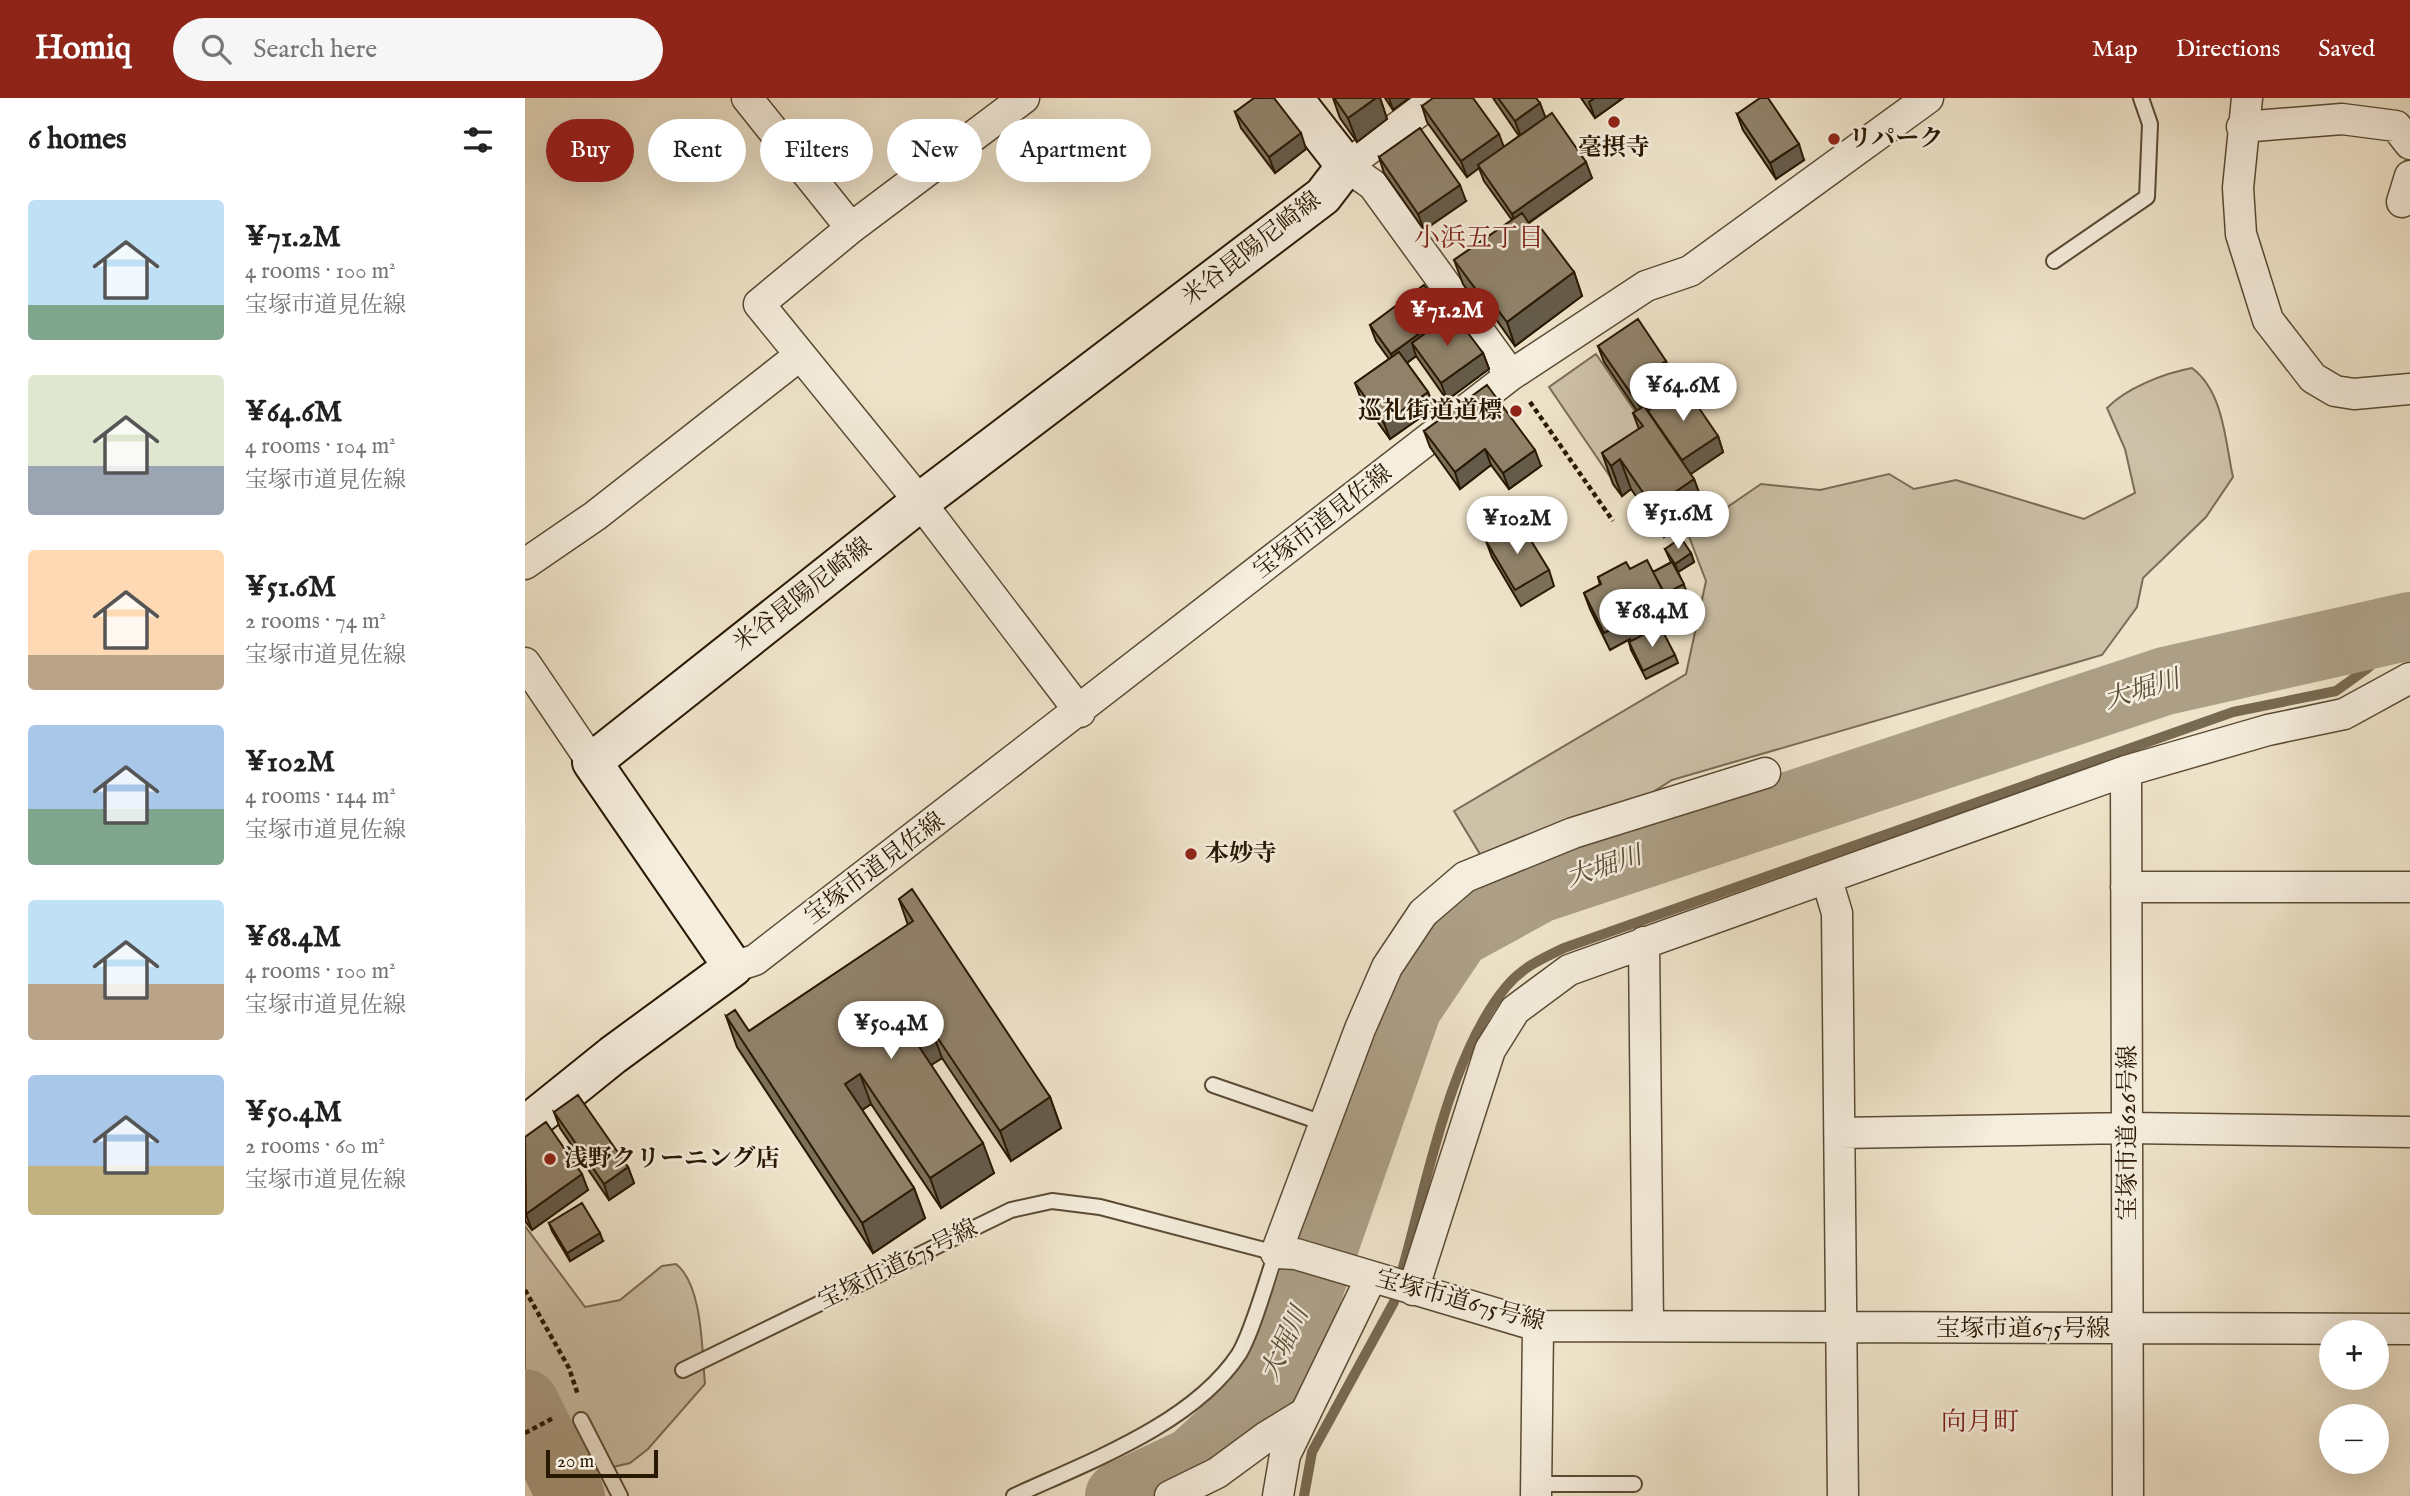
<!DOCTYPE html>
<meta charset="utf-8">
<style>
body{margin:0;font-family:"IM FELL English","Noto Serif JP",serif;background:#f6f6f6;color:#222;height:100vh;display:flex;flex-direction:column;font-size:26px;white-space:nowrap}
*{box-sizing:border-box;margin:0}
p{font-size:23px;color:#767676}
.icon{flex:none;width:38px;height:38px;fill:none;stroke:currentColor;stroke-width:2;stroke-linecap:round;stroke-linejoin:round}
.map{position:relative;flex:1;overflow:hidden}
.side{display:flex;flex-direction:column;background:#fff;width:525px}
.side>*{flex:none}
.hud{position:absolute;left:21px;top:21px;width:665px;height:63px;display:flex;gap:14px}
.tools{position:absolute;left:1794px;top:1222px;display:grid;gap:14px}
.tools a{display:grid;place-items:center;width:70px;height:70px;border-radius:50%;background:#fff;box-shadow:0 7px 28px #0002;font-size:35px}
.scale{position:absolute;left:21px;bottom:18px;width:112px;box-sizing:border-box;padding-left:7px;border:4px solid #291802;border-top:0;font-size:19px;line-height:24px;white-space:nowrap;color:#291802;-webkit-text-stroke:5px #f5eddd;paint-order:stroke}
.price{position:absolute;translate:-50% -60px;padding:0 16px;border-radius:24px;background:#fff;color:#222;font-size:23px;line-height:46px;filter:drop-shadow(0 2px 4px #0008)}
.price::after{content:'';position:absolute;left:50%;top:42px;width:21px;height:16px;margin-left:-10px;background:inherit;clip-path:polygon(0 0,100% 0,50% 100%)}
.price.current{background:#8f2418;color:#fff}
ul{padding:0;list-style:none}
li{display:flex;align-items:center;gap:21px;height:175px;padding:0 28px}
li span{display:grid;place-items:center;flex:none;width:196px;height:140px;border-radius:7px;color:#555}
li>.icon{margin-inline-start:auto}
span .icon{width:84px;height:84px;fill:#fffc;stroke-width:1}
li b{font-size:30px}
h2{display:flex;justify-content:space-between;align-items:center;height:84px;padding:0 28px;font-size:30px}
.chip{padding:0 24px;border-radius:32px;background:#fff;box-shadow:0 7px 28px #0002;font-size:24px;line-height:63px}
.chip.current{background:#8f2418;color:#fff}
header{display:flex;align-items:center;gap:42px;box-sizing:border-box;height:98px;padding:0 35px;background:#8f2418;color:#fff}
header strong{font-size:33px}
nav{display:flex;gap:38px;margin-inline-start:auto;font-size:24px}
.search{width:490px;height:63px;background:#f6f6f6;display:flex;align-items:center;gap:18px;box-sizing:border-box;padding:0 24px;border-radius:38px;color:#767676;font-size:26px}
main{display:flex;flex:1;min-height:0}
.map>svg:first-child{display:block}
</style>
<header>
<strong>Homiq</strong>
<div class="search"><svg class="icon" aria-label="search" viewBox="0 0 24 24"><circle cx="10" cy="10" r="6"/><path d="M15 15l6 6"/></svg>Search here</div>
<nav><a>Map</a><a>Directions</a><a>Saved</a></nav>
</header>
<main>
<section class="side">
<h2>6 homes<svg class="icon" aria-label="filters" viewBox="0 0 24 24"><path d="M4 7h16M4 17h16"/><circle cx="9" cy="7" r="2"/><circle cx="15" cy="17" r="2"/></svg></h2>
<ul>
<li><span style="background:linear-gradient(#bfe0f5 75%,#7fa58c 0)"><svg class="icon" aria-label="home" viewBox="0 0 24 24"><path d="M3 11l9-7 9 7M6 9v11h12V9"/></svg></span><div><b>¥71.2M</b><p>4 rooms · 100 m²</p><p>宝塚市道見佐線</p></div></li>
<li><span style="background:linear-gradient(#dfe7d0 65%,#9aa5b1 0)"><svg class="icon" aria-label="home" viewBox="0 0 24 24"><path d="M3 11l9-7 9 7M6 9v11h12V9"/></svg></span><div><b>¥64.6M</b><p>4 rooms · 104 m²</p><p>宝塚市道見佐線</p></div></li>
<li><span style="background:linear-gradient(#ffd9b3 75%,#b9a48a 0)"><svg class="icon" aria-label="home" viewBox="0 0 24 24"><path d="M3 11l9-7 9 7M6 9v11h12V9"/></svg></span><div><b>¥51.6M</b><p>2 rooms · 74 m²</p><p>宝塚市道見佐線</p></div></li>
<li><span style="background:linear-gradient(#a9c7e8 60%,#7fa58c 0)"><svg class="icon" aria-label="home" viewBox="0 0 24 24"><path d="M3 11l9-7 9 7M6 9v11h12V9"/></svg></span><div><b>¥102M</b><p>4 rooms · 144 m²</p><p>宝塚市道見佐線</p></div></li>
<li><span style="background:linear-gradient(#bfe0f5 60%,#b9a48a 0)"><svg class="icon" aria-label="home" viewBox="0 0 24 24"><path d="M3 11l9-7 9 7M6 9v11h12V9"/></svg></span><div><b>¥68.4M</b><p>4 rooms · 100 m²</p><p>宝塚市道見佐線</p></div></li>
<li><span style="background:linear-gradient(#a9c7e8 65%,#c2b280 0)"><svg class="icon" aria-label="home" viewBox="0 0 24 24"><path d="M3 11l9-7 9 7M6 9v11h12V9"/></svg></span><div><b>¥50.4M</b><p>2 rooms · 60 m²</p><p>宝塚市道見佐線</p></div></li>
</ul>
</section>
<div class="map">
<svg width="1885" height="1398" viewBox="0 0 1885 1398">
<rect width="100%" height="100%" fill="#efe4ca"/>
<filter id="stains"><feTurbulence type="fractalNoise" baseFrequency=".00286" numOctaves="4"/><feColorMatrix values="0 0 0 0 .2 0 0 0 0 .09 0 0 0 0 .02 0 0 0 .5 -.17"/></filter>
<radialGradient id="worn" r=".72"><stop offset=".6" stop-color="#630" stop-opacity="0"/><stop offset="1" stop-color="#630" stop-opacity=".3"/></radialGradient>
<path fill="#cdc1a8" stroke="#7b6c55" stroke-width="2" d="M1071,256L1120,328L1088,383L1024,289Z
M1667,270C1699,294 1700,343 1708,379L1681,419L1618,480L1612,509L1577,557L1147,682L976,791L929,713L1161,576L1181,483L1163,436L1236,386L1295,392L1364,376L1389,391L1431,382L1559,421L1610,395L1600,351L1582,310C1601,290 1640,275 1667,270Z
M0,1128L60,1209L95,1202L137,1168L151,1166C178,1187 177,1254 180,1286L123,1351L105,1365L66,1374L49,1345L36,1339L0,1364Z"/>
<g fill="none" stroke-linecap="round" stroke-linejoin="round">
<path stroke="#786951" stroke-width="10" d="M878,1169C902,1084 925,956 981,889C996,870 1018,860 1039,850L1708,614L1811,593L1843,570L1885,529
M779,1398L787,1354L869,1204"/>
<path stroke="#ac9f86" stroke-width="68" d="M0,1305L46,1398
M594,1398L668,1363L733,1303L771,1230L883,909L932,836L1014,791L1640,583L1885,528"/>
<g stroke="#5a4b34" stroke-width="18">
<path id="lane" d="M1529,163L1622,99L1625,26L1616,0
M688,987L801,1026
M158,1272L486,1112L527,1103L575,1109L751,1155C742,1181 727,1235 714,1256C668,1326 563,1364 489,1398
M56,1322L95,1398
M1011,1386H1109"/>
</g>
<g stroke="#5a4b34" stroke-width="33">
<path id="street" d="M222,0L326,130
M499,0L326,130L234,206L395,404L555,614
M912,0L821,68L848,87L986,277
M1722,0L1713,90L1716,136L1743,222L1788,280L1810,293L1829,296L1885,291
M1717,29L1817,21L1871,28L1885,46
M1877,104L1885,78
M0,466L70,418L274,258
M0,565L67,664
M1601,673L1603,1398
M1240,675L1048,735L940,779L898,815L862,869L835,931L751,1155L771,1156L1013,1228L1885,1231
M1302,782L1312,815L1318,1398
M1601,789H1885
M1119,844L1123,1228
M208,869L230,862L986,277L1121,188L1165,173L1403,0
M1315,1035L1603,1030L1885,1034
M888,1192L965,952L990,912L1044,872L1601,673L1743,632L1819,616L1885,580
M645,1398L692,1375L741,1339L780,1315
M753,1398L760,1357L846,1180
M1011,1398L1013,1228"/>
</g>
<g stroke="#291802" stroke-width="42">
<path id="secondary" d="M0,1028L88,957L208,869L67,664L395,404L798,98L821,68L768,0"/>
</g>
<path stroke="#291802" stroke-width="4.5" stroke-dasharray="5 3.5" stroke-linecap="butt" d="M1005,304L1088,423
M0,1192L44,1270L53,1297
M0,1335L30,1319"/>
<use href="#lane" stroke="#f5eddd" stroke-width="14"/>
<use href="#street" stroke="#f5eddd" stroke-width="30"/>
<use href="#secondary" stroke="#f5eddd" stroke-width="38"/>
</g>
<path fill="#7c705b" stroke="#291802" stroke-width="2" d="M808,0H855L862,21L832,44L815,20Z
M860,0H884L868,12Z
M968,0H1011L1020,19L1067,80L1004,125L1010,134L1049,174L1057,198L990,248L968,217L963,221L938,186L929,162L987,122L959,83L954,70L942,79L902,24L897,8L979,49L994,38Z
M1056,0H1098L1070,20Z
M710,14L781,51L750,75L716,30Z
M1212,16L1279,62L1251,81L1218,32Z
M854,59L941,103L899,132L859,75Z
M922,219L958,255L964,271L922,302L891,258L882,265L903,294L909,310L865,341L836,301L830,285L864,261L851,243L845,227Z
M1073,248L1141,263L1147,279L1143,281L1151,294L1193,338L1198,354L1165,376L1169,381L1180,411L1139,439L1106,391L1097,398L1088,386L1077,355L1114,331L1108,315L1112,313L1079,264Z
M899,333L1016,368L984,391L966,367L935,391L905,349Z
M961,443L1024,472L1029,488L996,508L967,459Z
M1140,451L1166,455L1169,464L1153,474L1162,494L1143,504L1148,519L1130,529L1150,557L1153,565L1121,581L1106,552L1104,544L1106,543L1105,541L1085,552L1065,511L1059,495L1075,487L1073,479L1105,471L1128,474L1146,464Z
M374,801L525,999L536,1030L486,1063L417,960L406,967L469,1075L416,1110L346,1006L337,1012L389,1090L400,1120L348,1155L212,949L201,918L224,933L383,827Z
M29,1014L103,1069L109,1085L84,1102L35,1030Z
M0,1039L63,1092L7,1132L0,1123Z
M24,1125L78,1143L45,1163L27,1133Z"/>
<path fill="#655b4a" stroke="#291802" stroke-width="2" d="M851,0H855L862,21L832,44L823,20Z
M864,0H884L868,12Z
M1070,0H1098L1070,20L1064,4Z
M1015,5L1021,21L996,39L990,23Z
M776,35L781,51L750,75L744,59Z
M974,36L980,52L953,67L954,70L942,79L936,63Z
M1274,46L1279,62L1251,81L1245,65Z
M1061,64L1067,80L993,132L987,116Z
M935,87L941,103L899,132L893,116Z
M1049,174L1057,198L990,248L982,224Z
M959,194L968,217L963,221L955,197Z
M921,216L926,232L887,245L891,258L872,272L866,256Z
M958,255L964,271L922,302L916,285Z
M1141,263L1147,279L1140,283L1134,267Z
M1150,291L1156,307L1123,313H1118Z
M903,294L909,310L865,341L859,325Z
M1193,338L1198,354L1163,378L1157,362Z
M960,351L966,367L935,391L930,374Z
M1010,352L1016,368L984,391L978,375Z
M1095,361L1106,391L1097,398L1086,368Z
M1169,381L1180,411L1139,439L1128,409Z
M1166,455L1169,464L1153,474L1150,466Z
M406,930L417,960L400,971L389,941Z
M335,976L346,1006L331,1016L320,986Z
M525,999L536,1030L486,1063L475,1033Z
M458,1045L469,1075L416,1110L405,1080Z
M103,1069L109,1085L84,1102L79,1086Z
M57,1076L63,1092L7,1132L1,1116Z
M389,1090L400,1120L348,1155L337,1125Z
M75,1135L78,1143L45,1163L42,1155Z"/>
<path fill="#90826a" stroke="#291802" stroke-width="2" d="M729,0H749L776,35L744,59L710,14Z
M809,0H851L823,20Z
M908,0H948L974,36L936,63L897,8Z
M973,0H1011L1015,5L990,23Z
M1235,0H1243L1274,46L1245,65L1212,16Z
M1027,15L1061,64L987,116L953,67Z
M895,30L935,87L893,116L854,59Z
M997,115L1010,134L1015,129L1049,174L982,224L959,194L955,197L929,162Z
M899,187L921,216L866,256L845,227Z
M928,215L958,255L916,285L887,245Z
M1113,221L1141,263L1134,267L1150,291L1121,311L1119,308L1116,310L1073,248Z
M874,254L903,294L859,325L830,285Z
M962,287L1010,352L978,375L960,351L930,374L899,333Z
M1159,288L1193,338L1157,362L1123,313Z
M1119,308L1169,381L1128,409L1095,361L1086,368L1077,355L1118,328L1108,315Z
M994,423L1024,472L990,492L961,443Z
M1156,440L1166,455L1150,466L1140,451Z
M1122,462L1143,503L1123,513L1128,522L1104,534L1100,525L1079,535L1059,495L1076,486L1073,479L1101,464L1105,471Z
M1147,464L1159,486L1140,496L1128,474Z
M1135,528L1150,557L1118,573L1104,544Z
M387,791L525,999L475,1033L406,930L389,941L458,1045L405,1080L335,976L320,986L389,1090L337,1125L201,918L210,912L224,933L388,823L374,801Z
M53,997L103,1069L79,1086L29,1014Z
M21,1024L57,1076L1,1116L0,1039Z
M57,1105L75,1135L42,1155L24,1125Z"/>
<g fill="#8f2418" stroke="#f5eddd" stroke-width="2.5">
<circle cx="1089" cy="24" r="7"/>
<circle cx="1309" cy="41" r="7"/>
<circle cx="991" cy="313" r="7"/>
<circle cx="666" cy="756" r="7"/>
<circle cx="25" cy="1061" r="7"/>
</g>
<g text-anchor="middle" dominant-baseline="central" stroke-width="5" stroke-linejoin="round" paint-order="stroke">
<g font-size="24" font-weight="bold" fill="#291802" stroke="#f5eddd" text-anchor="start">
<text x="1323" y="41">リパーク</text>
<text x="1089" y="50" text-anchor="middle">毫摂寺</text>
<text x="977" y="313" text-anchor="end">巡礼街道道標</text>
<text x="680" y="756">本妙寺</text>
<text x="39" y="1061">浅野クリーニング店</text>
</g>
<g font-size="24" fill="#291802" stroke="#f5eddd">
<text transform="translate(727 151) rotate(-38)">米谷昆陽尼崎線</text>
<text transform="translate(798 424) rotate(-38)">宝塚市道見佐線</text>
<text transform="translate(278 497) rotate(-38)">米谷昆陽尼崎線</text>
<text transform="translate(350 771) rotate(-37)">宝塚市道見佐線</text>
<text transform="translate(1603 1035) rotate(-90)">宝塚市道626号線</text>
<text transform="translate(373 1167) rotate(-26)">宝塚市道675号線</text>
<text transform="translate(935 1203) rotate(15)">宝塚市道675号線</text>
<text x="1498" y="1231">宝塚市道675号線</text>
</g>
<g font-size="26" fill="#7a1f14" stroke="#f5eddd">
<text x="954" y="140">小浜五丁目</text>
<text x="1455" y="1324">向月町</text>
</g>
<g font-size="26" font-style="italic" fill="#5d4e37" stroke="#f5eddd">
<text transform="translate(1617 592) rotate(-17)">大堀川</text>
<text transform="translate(1079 769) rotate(-18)">大堀川</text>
<text transform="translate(760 1246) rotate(-65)">大堀川</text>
</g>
</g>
<rect width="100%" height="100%" filter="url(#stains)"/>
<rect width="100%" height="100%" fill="url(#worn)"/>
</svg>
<div class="tools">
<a>+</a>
<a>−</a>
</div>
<div class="scale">20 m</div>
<b class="price current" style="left:922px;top:250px">¥71.2M</b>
<b class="price" style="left:1158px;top:325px">¥64.6M</b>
<b class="price" style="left:1153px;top:453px">¥51.6M</b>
<b class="price" style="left:992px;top:458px">¥102M</b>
<b class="price" style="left:1127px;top:551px">¥68.4M</b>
<b class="price" style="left:366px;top:963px">¥50.4M</b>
<div class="hud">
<a class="chip current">Buy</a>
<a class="chip">Rent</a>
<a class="chip">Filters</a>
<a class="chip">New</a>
<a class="chip">Apartment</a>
</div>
</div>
</main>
